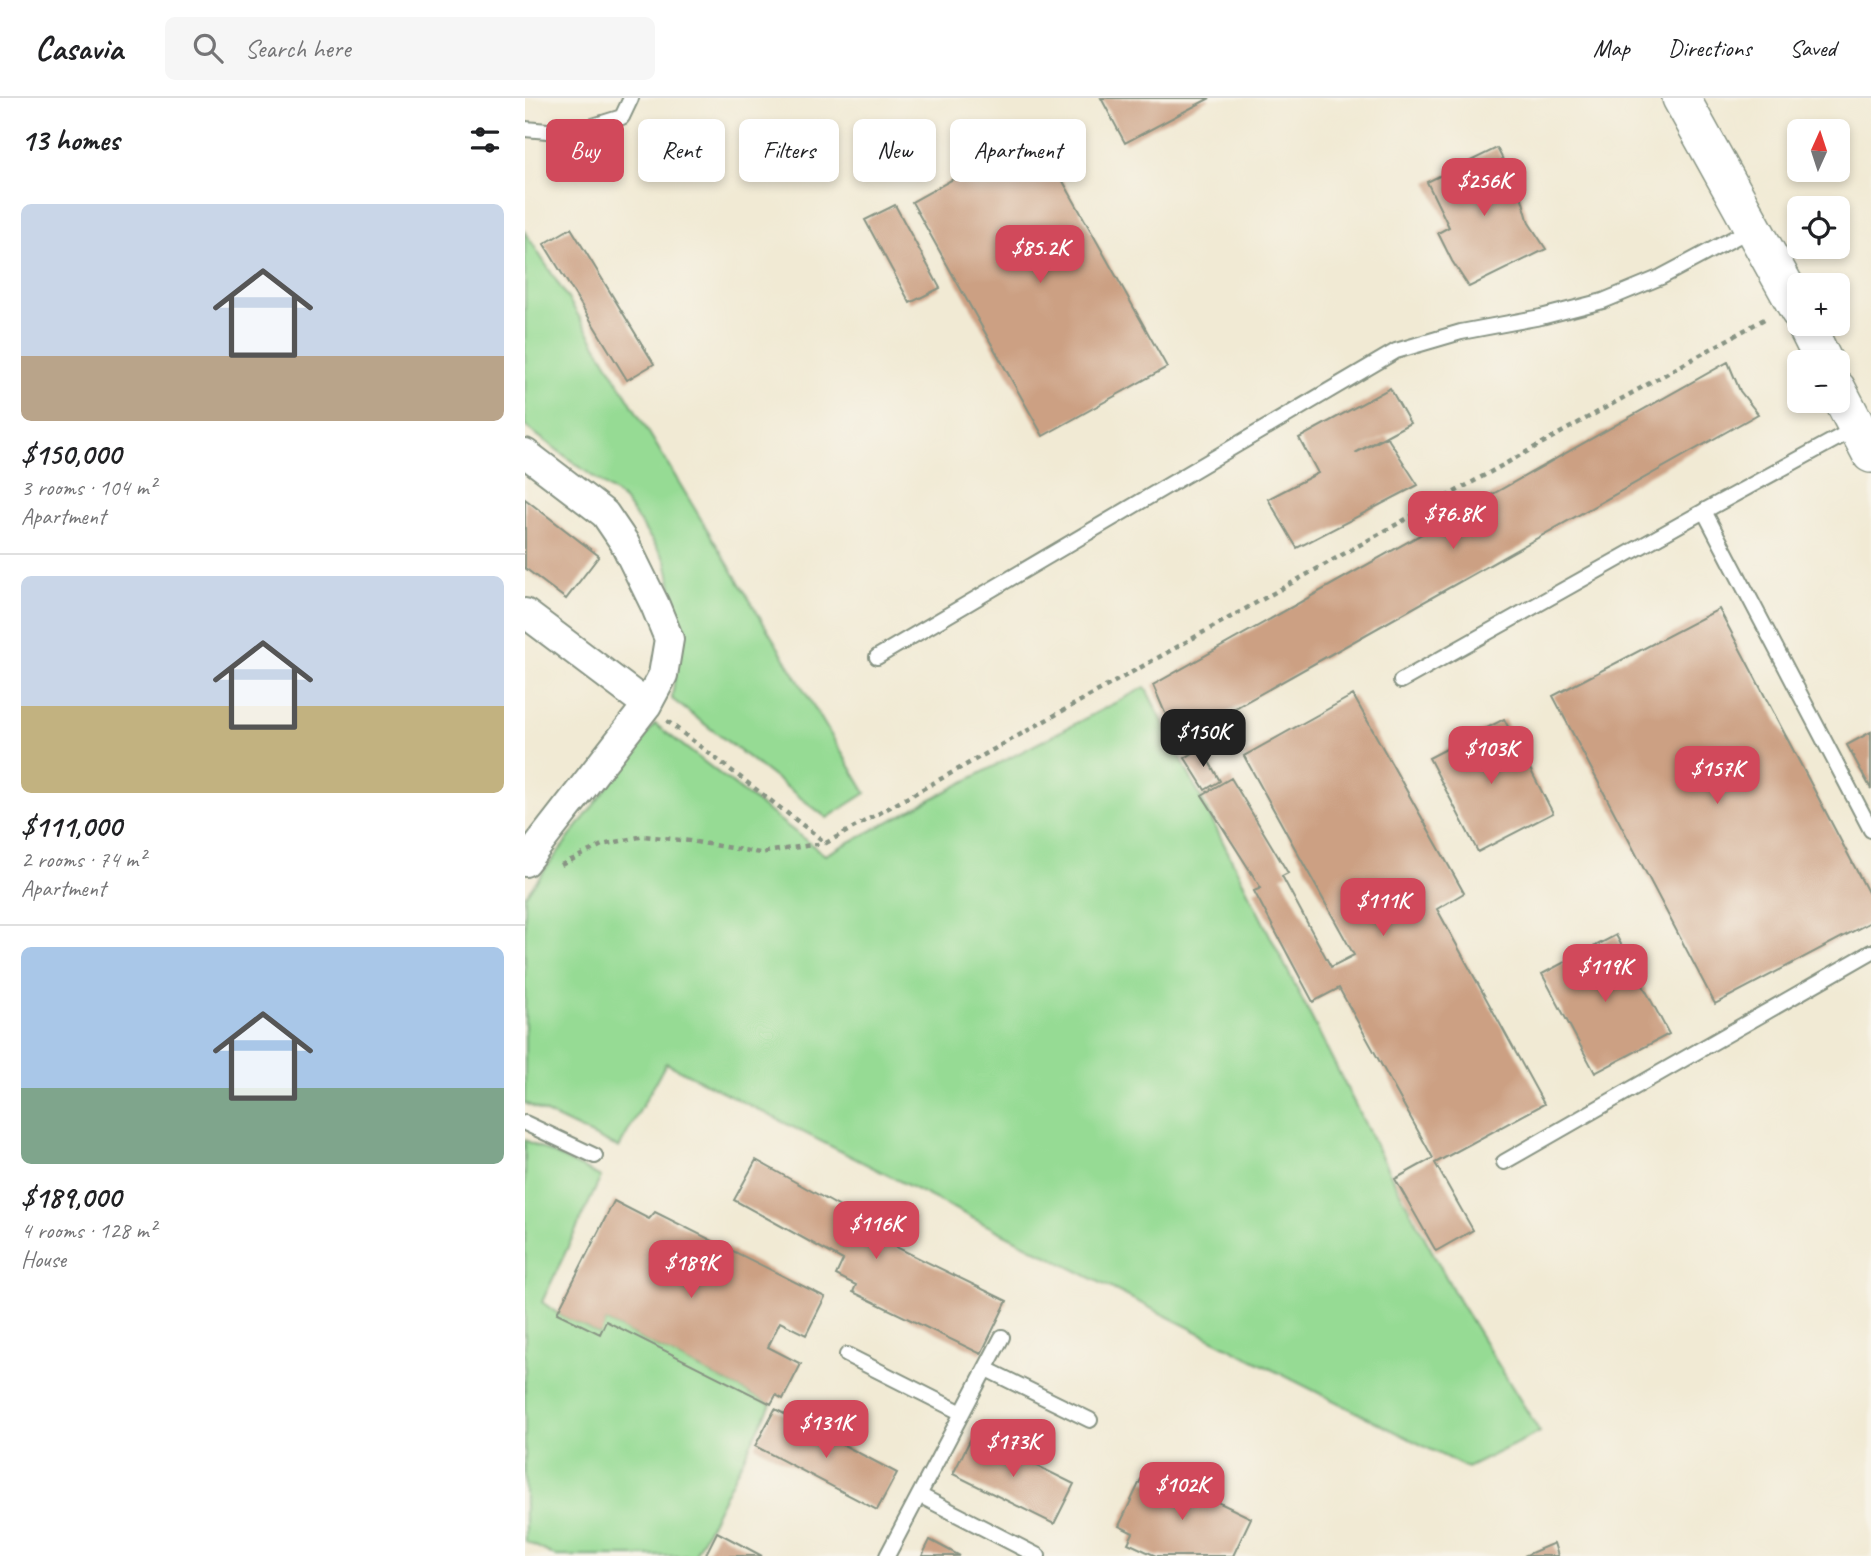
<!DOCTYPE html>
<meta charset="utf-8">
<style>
body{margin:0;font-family:Caveat,sans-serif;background:#f6f6f6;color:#202124;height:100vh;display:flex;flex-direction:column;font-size:26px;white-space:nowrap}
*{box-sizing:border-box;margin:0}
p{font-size:23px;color:#757577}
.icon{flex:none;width:38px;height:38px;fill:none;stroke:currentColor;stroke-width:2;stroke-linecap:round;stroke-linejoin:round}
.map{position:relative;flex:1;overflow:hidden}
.sheet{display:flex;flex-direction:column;background:#fff;width:525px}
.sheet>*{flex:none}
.hud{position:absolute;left:21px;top:21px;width:665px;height:63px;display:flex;gap:14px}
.needle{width:46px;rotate:3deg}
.tools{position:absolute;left:1262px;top:21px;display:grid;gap:14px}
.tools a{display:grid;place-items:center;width:63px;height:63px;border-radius:10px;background:#fff;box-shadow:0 4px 10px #0003;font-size:35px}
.price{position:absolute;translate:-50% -60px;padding:0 16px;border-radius:14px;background:#d1495b;color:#fff;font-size:23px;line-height:46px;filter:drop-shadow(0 2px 4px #0008)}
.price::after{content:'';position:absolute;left:50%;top:42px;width:21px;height:16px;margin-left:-10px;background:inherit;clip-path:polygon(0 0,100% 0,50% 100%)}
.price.selected{background:#222;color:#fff}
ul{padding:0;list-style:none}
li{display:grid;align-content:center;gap:14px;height:371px;padding:0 21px}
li+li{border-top:2px solid #e0e0e0}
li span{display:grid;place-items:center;height:217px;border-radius:10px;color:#555}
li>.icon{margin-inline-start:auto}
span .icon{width:126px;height:126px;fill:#fffc;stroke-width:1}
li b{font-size:30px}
h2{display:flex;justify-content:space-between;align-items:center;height:84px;padding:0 21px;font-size:30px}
.chip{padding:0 24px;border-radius:10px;background:#fff;box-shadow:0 4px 10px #0003;font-size:24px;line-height:63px}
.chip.selected{background:#d1495b;color:#fff}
header{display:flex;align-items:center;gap:42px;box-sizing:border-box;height:98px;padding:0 35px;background:#fff;border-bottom:2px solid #e0e0e0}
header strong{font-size:33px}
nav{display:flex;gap:38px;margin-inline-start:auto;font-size:24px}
.search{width:490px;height:63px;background:#f6f6f6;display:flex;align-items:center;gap:18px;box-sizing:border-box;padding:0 24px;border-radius:10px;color:#757577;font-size:26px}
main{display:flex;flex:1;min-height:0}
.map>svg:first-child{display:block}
</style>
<header>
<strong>Casavia</strong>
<div class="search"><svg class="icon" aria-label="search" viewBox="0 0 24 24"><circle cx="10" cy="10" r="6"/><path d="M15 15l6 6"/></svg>Search here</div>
<nav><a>Map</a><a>Directions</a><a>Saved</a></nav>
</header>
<main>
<section class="sheet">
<h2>13 homes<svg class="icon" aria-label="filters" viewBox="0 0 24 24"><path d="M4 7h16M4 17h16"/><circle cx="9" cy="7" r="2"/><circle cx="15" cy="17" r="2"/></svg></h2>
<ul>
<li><span style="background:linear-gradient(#c9d6e8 70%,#b9a48a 0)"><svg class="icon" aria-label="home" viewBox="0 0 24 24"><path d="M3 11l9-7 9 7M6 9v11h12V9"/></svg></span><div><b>$150,000</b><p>3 rooms · 104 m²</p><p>Apartment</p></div></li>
<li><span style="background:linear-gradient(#c9d6e8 60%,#c2b280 0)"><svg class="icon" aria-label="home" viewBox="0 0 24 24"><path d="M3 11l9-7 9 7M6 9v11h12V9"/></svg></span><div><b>$111,000</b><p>2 rooms · 74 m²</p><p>Apartment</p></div></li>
<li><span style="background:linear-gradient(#a9c7e8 65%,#7fa58c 0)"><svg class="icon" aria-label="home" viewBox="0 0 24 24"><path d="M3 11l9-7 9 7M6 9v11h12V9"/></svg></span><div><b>$189,000</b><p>4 rooms · 128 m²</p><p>House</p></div></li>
</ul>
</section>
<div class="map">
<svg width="1346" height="1458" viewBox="0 0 1346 1458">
<rect width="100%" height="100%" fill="#f7f3e8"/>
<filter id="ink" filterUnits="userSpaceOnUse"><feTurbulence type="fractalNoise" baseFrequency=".0143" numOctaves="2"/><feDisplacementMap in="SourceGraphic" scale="14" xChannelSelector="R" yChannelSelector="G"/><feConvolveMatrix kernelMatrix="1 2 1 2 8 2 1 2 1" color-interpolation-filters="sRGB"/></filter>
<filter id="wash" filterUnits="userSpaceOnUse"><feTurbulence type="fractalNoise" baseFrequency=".00686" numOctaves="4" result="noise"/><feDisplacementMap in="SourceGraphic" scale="28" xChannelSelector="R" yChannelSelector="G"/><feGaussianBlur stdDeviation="1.57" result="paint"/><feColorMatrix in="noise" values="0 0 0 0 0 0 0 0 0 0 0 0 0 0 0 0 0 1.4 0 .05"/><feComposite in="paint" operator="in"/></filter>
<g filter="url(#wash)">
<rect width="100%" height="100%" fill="#f1ead4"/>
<path fill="#96db94" stroke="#5a8c64" stroke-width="2" d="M0,134L47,207L341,695L302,720L147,601L156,530L141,463L99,402L0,328Z
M620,589L864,1074L934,1203L1015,1334L942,1370L141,965L94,1050L0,1005V798L130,626L300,757Z
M0,1042L76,1079L17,1204L32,1215L74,1236L81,1223L246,1306L169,1458H30L0,1443Z"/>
<g id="blocks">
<path fill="#cca083" d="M576,0H685L600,45Z
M511,35L642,269L518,338L387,104Z
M972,50L996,97L1004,125L1021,151L944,189L927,163L913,135L924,129L902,84Z
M370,107L415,190L385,205L340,122Z
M46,130L129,266L102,282L19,146Z
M1203,264L1215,293L1233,316L657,640L640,615L628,587Z
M865,290L885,325L830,355L862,339L893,387L772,450L743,401L793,375L774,340Z
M0,401L74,458L41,501L0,470Z
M1194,511L1346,800V824L1190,906L1028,598Z
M828,597L939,795L912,811L1019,1006L910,1065L948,1132L911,1153L870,1081L908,1060L814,890L788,904L729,793L736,790L677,697L706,680L763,775L757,778L806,869L829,857L719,658Z
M979,621L1028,715L953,754L904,660Z
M1346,634V691L1322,647Z
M676,650L695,683L680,692L660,660Z
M1091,837L1144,936L1070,975L1017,876Z
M231,1062L340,1123L334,1131L482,1203L456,1256L328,1194L331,1187L311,1177L318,1162L209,1102Z
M89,1103L124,1121L130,1114L300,1199L281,1237L255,1224L243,1249L276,1266L258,1301L251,1297L246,1306L81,1223L75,1236L32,1215Z
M250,1311L372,1375L352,1412L230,1348Z
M448,1336L549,1386L529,1426L428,1376Z
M637,1377L726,1420L708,1458H631L603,1445L608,1435L594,1428L616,1381L632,1388Z
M192,1434L237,1458H180Z
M405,1442L435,1458H397Z
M1029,1445L1033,1458H999Z"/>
</g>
</g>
<g filter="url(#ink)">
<use href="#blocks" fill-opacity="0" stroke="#889484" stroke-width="2"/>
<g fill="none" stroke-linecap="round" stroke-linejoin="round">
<g stroke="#889484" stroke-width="18">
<path id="service" d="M0,31L45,35L97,19L106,0
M1331,330L1179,413L1346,732
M352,559L871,253L936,234L1016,219L1078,203L1136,179L1228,130
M876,583L1179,413
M0,1025L70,1058
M979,1064L1346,854
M322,1257L437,1315
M461,1271L565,1322
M394,1397L513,1458
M362,1458L477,1239"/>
</g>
<g stroke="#889484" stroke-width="32">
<path id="minor" d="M0,355L80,416L99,444L130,507L144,541L138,577L122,607L0,764
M0,515L122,607"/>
</g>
<g stroke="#889484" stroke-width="40">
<path id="tertiary" d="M1156,0L1274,213
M1280,226L1299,264
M1312,291L1346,356"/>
</g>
<path stroke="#889484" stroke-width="4.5" stroke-dasharray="5 5" stroke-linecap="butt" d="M142,623L301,745L1243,219
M36,767L77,747L119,738L165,743L235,755L299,745"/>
<use href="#service" stroke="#fff" stroke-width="14"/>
<use href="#minor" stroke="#fff" stroke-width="28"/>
<use href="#tertiary" stroke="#fff" stroke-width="37"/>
</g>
</g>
</svg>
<div class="tools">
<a><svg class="needle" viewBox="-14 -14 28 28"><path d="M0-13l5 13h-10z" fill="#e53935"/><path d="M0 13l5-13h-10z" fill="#757577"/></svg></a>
<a><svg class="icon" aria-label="locate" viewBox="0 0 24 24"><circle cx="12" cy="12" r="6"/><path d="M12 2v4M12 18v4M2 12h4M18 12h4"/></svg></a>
<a>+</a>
<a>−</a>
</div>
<b class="price" style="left:959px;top:120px">$256K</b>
<b class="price" style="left:515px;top:187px">$85.2K</b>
<b class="price" style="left:928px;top:453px">$76.8K</b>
<b class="price selected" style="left:678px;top:671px">$150K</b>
<b class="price" style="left:966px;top:688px">$103K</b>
<b class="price" style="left:1192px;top:708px">$157K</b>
<b class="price" style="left:858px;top:840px">$111K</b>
<b class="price" style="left:1080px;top:906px">$119K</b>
<b class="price" style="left:351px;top:1163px">$116K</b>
<b class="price" style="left:166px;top:1202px">$189K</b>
<b class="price" style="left:301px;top:1362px">$131K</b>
<b class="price" style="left:488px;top:1381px">$173K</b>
<b class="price" style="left:657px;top:1424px">$102K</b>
<div class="hud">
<a class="chip selected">Buy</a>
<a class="chip">Rent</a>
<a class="chip">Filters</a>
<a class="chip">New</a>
<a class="chip">Apartment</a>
</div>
</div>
</main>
